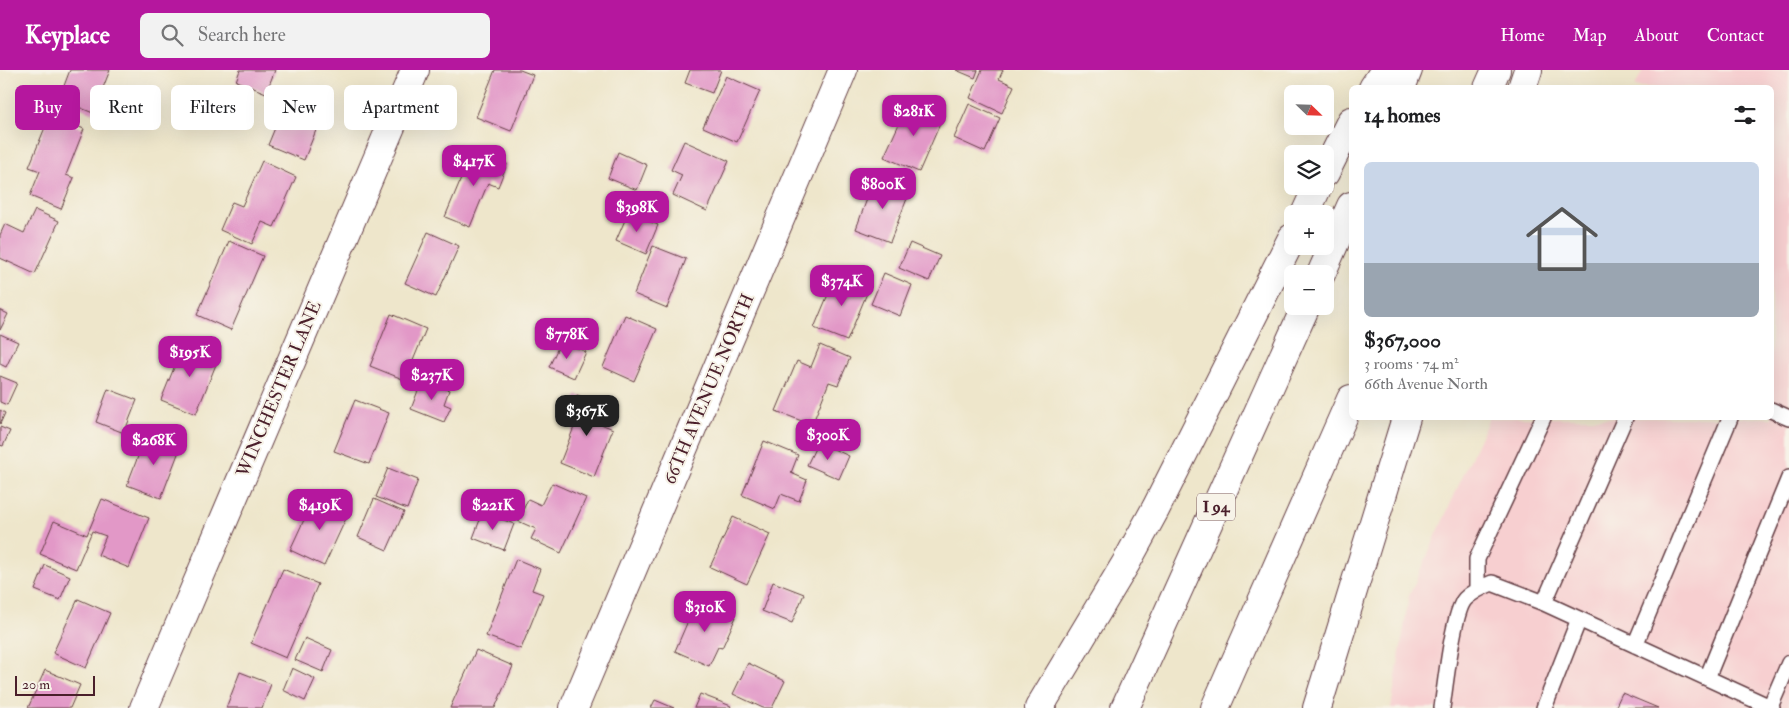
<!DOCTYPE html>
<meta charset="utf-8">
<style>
body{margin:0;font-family:"IM FELL Double Pica",serif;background:#f2f2f2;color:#202124;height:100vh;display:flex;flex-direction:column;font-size:19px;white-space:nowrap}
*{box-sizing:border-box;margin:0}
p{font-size:16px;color:#757577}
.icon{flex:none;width:28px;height:28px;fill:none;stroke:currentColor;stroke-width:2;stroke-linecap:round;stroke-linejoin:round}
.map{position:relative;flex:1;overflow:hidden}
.side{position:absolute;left:1349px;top:15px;width:425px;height:335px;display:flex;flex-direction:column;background:#fff;border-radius:8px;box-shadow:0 5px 20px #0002}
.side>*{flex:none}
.hud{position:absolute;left:15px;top:15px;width:475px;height:45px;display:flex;gap:10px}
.needle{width:32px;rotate:113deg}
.tools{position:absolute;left:1284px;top:15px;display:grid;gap:10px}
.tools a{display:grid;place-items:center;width:50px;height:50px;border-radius:8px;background:#fff;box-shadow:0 5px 20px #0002;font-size:25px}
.scale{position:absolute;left:15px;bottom:12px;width:80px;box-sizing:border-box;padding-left:5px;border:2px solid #4a1f2b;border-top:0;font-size:14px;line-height:18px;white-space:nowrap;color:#4a1f2b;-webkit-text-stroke:4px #f7f3e8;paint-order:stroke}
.price{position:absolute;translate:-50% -42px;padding:0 11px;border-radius:10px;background:#b5179e;color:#fff;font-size:16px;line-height:32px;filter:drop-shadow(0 1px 2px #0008)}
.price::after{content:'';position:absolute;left:50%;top:30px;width:15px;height:11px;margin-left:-8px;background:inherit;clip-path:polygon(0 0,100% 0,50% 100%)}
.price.on{background:#222;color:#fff}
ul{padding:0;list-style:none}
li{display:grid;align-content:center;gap:10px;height:265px;padding:0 15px}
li+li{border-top:1px solid #e0e0e0}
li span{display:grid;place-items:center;height:155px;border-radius:8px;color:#555}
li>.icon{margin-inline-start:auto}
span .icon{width:90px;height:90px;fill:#fffc;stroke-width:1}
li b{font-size:21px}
h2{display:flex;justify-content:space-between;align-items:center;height:60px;padding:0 15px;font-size:21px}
.chip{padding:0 18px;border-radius:8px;background:#fff;box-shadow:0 5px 20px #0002;font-size:18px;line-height:45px}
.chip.on{background:#b5179e;color:#fff}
header{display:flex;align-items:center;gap:30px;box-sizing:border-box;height:70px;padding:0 25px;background:#b5179e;color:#fff}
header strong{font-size:24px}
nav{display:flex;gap:28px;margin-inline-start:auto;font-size:18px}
.search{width:350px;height:45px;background:#f2f2f2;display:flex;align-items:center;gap:12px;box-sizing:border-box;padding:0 18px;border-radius:8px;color:#757577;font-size:19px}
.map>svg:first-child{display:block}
</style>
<header>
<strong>Keyplace</strong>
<div class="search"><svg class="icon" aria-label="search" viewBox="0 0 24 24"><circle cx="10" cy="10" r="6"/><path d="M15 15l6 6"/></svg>Search here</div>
<nav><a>Home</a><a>Map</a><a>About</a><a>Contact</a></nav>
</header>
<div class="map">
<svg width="1789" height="638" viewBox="0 0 1789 638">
<rect width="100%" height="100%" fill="#f7f3e8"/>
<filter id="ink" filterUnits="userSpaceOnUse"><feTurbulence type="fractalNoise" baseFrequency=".02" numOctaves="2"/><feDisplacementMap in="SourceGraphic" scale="10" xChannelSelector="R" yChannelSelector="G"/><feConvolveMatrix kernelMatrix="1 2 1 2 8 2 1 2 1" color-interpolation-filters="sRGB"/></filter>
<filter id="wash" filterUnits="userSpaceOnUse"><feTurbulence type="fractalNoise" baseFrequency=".0096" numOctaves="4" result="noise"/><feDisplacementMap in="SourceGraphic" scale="20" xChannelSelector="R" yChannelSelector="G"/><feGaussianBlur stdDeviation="1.12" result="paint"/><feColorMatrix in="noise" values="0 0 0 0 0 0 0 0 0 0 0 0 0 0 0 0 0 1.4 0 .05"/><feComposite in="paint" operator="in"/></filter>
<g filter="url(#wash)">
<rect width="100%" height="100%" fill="#eee6cb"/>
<path fill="#f7cfd0" d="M1643,0H1789V638H1391L1409,526L1489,348H1771V18L1635,17Z"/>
<g id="blocks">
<path fill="#e298c7" d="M70,0H110L93,43L59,29Z
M240,0H275L266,23L236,11Z
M495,0H520L533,5L511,61L476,47Z
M690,0H721L712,23L685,13Z
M956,0H978L975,8Z
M982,0H1003L999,9L1014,16L1002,43L970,28Z
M726,6L760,21L737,72L703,57Z
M291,19L327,33L304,90L268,75Z
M909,32L943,47L919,102L884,87Z
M969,34L1000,48L985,82L954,68Z
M50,45L84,59L66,105L74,108L61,139L30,126L40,101L29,97Z
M684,71L729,91L707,141L673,125L682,105L671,100Z
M473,80L507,94L498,117L488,113L470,157L445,147Z
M618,82L647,95L637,120L608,108Z
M262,91L296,107L274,157L262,152L252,174L220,160L232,132L242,136Z
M875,107L910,121L890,172L856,159Z
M35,140L59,151L35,204L0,188V165L5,154L24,163Z
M628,143L658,155L646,184L616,171Z
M428,162L459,176L436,227L405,213Z
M229,171L263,186L231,260L197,245Z
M910,173L940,186L929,211L899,198Z
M653,176L686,189L667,238L634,224Z
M837,203L870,216L847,271L814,258Z
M884,203L912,215L900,246L871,234Z
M0,240L8,244L0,260Z
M391,244L426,259L405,310L370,296Z
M625,245L657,259L634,311L603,297Z
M0,264L18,272L6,297L0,294Z
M561,271L586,282L574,308L549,297Z
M184,273L219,287L196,344L161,330Z
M820,275L850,288L838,315L829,312L812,355L776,341L797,291L811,297Z
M0,306L17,313L7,335L0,332Z
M422,310L449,320L444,334L451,337L444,352L411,339Z
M108,319L137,330L124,363L96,352Z
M577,325L608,337L601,354L613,359L594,407L560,393L576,352L567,349Z
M355,330L389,343L369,394L334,381Z
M0,340L5,343L0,354Z
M0,357L10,361L3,376L0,375Z
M147,363L181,376L161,428L127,415Z
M764,371L798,385L791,403L807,410L799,431L781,424L775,439L742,425Z
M818,372L849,386L839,409L807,395Z
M388,398L418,410L407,439L376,427Z
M552,413L586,428L561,483L531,469L536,459L518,451L528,429L541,435Z
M315,426L349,442L324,496L290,480Z
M102,429L149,448L129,498L98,485L106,466L92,461L76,499L40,484L54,451L87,465Z
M374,429L404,442L387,480L358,467Z
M483,442L514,454L504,480L473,468Z
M733,447L770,464L747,514L710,497Z
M516,489L540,499L532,520L543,524L521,579L486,566Z
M45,495L70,506L60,530L35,520Z
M283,499L318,514L286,588L251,573Z
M773,512L804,524L792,553L762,541Z
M78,529L110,543L86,598L53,583Z
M697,530L736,547L722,578L718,577L709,596L675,581Z
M305,568L332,580L323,602L295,590Z
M476,580L513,596L495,638H450Z
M748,593L785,611L772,638H763L733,624Z
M292,598L315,609L305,631L283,620Z
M45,600L80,615L70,638H28Z
M240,602L271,614L262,638H226Z
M1622,623L1658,638H1615Z
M700,624L731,636L730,638H694Z
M655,630L674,638H651Z"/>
</g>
</g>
<g filter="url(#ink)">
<use href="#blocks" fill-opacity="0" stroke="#633d43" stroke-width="1"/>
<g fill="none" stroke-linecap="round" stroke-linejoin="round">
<g stroke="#633d43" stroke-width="18">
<path id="service" d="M1771,340L1789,348
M1477,520V489L1543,348
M1544,533L1625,348
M1635,575L1730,348
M1707,608L1789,408
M1442,638C1445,617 1453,542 1465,529C1473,521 1482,517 1492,513L1544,533L1770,637
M1544,638L1579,549
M1772,638L1770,637L1789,593"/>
</g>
<g stroke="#633d43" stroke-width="30">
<path id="minor" d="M144,638L415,0
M574,638L843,0"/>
</g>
<g stroke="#633d43" stroke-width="30">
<path id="motorway" d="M1373,18L1385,0
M1401,18L1408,0
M1488,18L1496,0
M1522,18L1528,0
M1325,103L1351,51
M1305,144L1318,116
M1321,204L1351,136
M1039,638L1126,493L1156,438L1292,168
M1125,638L1306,236
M1215,638L1351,329
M1317,638L1406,348"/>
</g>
<use href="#service" stroke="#fff" stroke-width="15"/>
<use href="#minor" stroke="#fff" stroke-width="28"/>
<use href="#motorway" stroke="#fff" stroke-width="28"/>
</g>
</g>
<g text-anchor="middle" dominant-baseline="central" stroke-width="4" stroke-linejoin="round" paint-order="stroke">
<rect fill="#f7f3e8" stroke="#7e5f64" stroke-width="1" x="1197" y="423.5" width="38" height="27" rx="4"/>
<g font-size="16" font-weight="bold" fill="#4a1f2b">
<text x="1216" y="437">I 94</text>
</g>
<g font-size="18" fill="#4a1f2b" stroke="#f7f3e8">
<text transform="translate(279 319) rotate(-67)">WINCHESTER LANE</text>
<text transform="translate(709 319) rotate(-67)">66TH AVENUE NORTH</text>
</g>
</g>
</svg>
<div class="tools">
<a><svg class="needle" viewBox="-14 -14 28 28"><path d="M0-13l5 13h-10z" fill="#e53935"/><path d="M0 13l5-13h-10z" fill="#757577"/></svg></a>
<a><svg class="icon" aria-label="layers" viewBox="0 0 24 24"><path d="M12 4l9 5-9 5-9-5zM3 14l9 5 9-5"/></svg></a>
<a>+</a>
<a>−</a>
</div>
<div class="scale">20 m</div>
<b class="price" style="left:914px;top:67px">$281K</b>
<b class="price" style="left:474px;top:117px">$417K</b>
<b class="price" style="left:883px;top:140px">$800K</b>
<b class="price" style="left:637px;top:163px">$398K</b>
<b class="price" style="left:842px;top:237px">$374K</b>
<b class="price" style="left:567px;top:290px">$778K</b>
<b class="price" style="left:190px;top:308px">$195K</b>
<b class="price" style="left:432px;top:331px">$237K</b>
<b class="price on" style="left:587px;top:367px">$367K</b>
<b class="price" style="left:828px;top:391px">$300K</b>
<b class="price" style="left:154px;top:396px">$268K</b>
<b class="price" style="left:320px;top:461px">$419K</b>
<b class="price" style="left:493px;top:461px">$221K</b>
<b class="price" style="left:705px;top:563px">$310K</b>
<div class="hud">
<a class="chip on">Buy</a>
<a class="chip">Rent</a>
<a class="chip">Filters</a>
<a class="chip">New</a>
<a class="chip">Apartment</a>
</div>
<section class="side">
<h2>14 homes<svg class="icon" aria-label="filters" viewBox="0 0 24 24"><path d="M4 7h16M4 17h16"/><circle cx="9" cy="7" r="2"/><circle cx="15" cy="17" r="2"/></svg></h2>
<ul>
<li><span style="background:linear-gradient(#c9d6e8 65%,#9aa5b1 0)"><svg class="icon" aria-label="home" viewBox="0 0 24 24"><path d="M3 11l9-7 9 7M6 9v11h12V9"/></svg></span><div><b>$367,000</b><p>3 rooms · 74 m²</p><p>66th Avenue North</p></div></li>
</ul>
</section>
</div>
